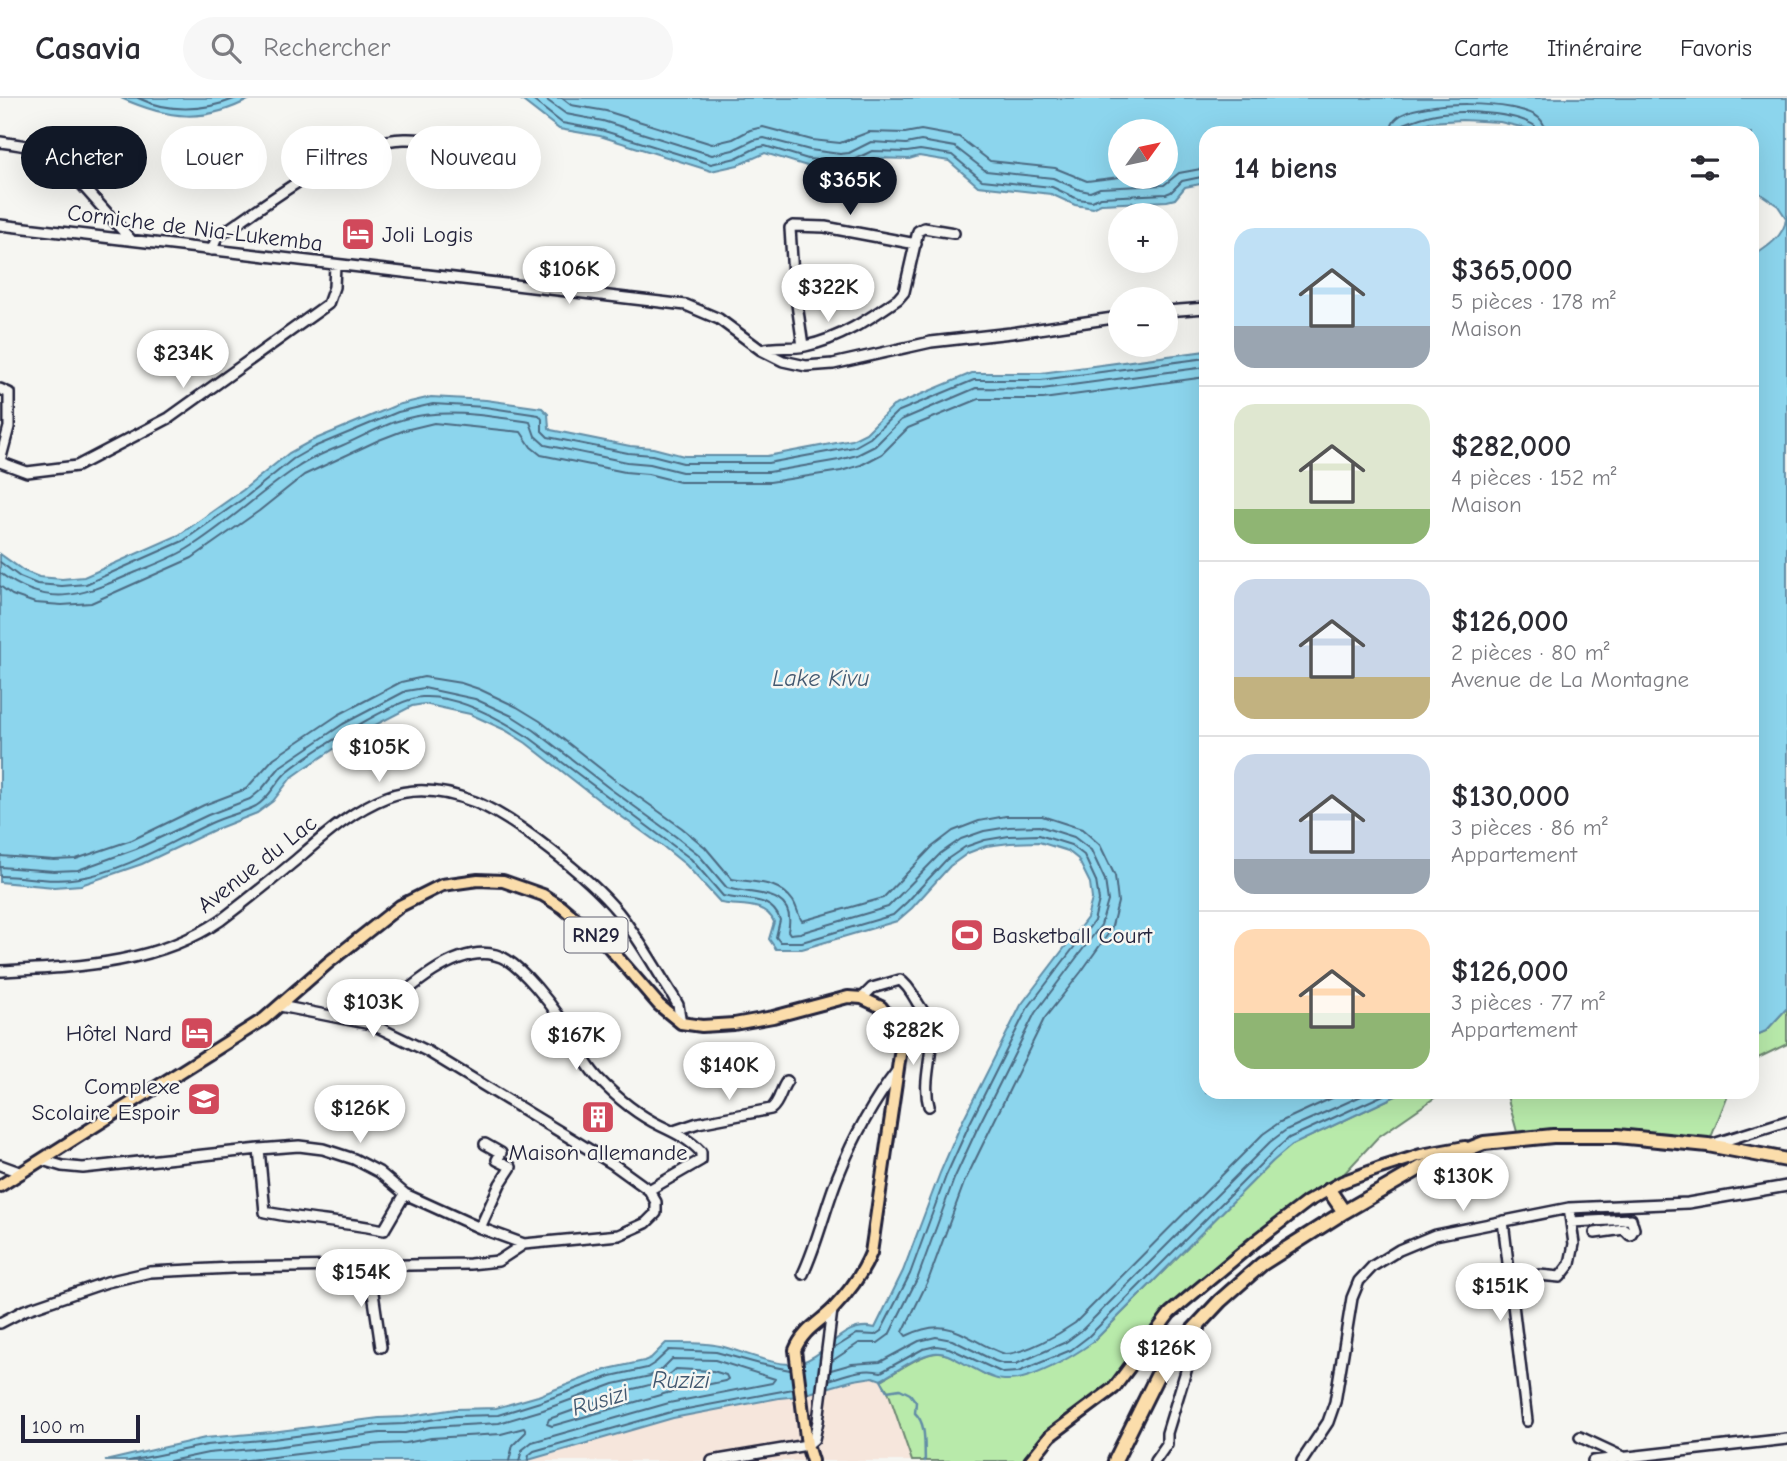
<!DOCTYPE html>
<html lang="fr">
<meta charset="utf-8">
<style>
body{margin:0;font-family:"Comic Neue",sans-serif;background:#f7f7f7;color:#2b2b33;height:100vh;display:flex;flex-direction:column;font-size:26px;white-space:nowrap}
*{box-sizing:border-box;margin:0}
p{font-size:23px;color:#7c7c81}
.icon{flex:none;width:38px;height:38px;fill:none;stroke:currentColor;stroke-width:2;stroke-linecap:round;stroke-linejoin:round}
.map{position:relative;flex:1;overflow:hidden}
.sheet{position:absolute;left:1199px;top:28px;width:560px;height:973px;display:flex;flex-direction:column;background:#fff;border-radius:21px;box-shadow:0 7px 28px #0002}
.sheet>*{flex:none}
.hud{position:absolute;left:21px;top:28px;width:665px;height:63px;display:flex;gap:14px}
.needle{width:46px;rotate:57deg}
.tools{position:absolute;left:1108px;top:21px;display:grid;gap:14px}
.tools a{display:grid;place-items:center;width:70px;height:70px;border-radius:50%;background:#fff;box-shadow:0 7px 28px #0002;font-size:35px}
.scale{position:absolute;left:21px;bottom:18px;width:119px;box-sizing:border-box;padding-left:7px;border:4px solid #22223b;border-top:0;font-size:19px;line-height:24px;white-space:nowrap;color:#22223b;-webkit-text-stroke:5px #f6f6f2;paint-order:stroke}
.price{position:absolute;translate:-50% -60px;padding:0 16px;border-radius:24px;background:#fff;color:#222;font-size:23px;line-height:46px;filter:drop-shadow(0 2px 4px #0008)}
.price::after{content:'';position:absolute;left:50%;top:42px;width:21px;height:16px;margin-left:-10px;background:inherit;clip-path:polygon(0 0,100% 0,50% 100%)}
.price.current{background:#111827;color:#fff}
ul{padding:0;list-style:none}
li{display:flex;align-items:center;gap:21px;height:175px;padding:0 35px}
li+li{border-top:2px solid #e1e1e2}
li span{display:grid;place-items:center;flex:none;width:196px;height:140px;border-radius:21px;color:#555}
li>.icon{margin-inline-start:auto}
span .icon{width:84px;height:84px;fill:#fffc;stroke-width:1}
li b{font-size:30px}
h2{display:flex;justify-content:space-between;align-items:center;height:84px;padding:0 35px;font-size:30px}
.chip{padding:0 24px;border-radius:32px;background:#fff;box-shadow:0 7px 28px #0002;font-size:24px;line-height:63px}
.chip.current{background:#111827;color:#fff}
header{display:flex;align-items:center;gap:42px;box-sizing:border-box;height:98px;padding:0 35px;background:#fff;border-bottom:2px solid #e1e1e2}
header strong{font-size:33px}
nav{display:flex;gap:38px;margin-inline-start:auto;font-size:24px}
.search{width:490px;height:63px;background:#f7f7f7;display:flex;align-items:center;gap:18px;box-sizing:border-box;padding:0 24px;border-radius:38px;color:#7c7c81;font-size:26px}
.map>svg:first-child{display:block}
</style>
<header>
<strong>Casavia</strong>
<div class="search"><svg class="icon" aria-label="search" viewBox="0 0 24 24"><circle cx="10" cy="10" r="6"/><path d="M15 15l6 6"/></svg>Rechercher</div>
<nav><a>Carte</a><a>Itinéraire</a><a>Favoris</a></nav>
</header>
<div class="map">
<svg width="1787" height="1363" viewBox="0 0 1787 1363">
<rect width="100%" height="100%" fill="#f6f6f2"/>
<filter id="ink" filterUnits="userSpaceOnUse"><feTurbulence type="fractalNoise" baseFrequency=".0143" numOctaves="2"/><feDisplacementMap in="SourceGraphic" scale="14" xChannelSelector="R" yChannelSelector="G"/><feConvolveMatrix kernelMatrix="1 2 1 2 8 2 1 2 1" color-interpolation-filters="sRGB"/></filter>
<g filter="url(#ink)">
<path fill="#f6e6dc" d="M873,1279L881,1282L887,1293L912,1363H525L673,1320L779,1300L799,1298L854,1282Z"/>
<path fill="#b8eaaa" stroke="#6d8672" stroke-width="2" d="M1787,910V946L1752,963V939L1766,933Z
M1404,994H1443L1378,1039L1329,1092L1191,1196L1114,1290L1064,1327L1030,1363H912L888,1293L881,1282C895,1275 922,1255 937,1255C950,1254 976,1271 988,1278L1093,1244L1280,1056L1292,1047Z
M1506,994H1729L1708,1047L1519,1041Z"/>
<path fill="#8cd5ed" stroke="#628da6" stroke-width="2" fill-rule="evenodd" d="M121,0H252C204,26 168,21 121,0Z
M519,0H1787V910L1766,933L1752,939V159C1766,150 1785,138 1786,120L1778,108L1752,90V35H1546L1500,24L1462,22L1430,24L1397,35H1206V85L1185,89L1175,101L1167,103L1101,106L1093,110L1075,107L1051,96L978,88L949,63L919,58L909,61L872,60L852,71H840L807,68L765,55L738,67L711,73L600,38L559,31ZM1166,33V79H1120V33Z
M1206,253V994H1404L1292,1047L1272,1064L1093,1244C1072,1259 1030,1284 1004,1282C992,1282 980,1273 969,1268C958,1263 946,1253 934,1255C916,1258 896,1274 881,1282L873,1279L854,1282L799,1298L779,1300L673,1320L525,1363H105L205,1340L272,1334L379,1320L404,1319L455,1311L496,1310L538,1298L608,1271L644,1263L651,1260L666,1245C683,1245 704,1244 720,1248C742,1253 777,1270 799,1265C827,1258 842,1222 875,1230L903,1173L940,1075L962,1024L1021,907L1087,820L1092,801L1090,785L1078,761L1068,753L1039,744L1010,745L986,748L968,755L950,768L912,810L897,823L802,851H776L769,841L774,824C765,803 739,809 721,805L686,767L665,750L600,703L526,645L505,632L470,616L424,606L412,608L352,639L305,670L291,680L273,703L257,715L214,732L142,766L81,787L54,789L0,784V456L24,473L39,479L62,481L84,479L179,437L243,392L289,355L311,343L397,307L431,299L486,302L542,310L548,316L549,330L551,332L630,348L653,350L684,358H767L852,342L866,335L893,308L972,275H1041Z"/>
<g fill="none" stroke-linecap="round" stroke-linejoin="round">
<path stroke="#4c6a82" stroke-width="2" d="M138,0C170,15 204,13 237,0
M530,0L562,25L601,32L711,66L736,60L756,50L765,48L808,61L840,64L851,63L872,53L907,54L920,52L952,57L982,82L1052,89L1078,101L1092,103L1101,99L1166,96L1171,94L1182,83L1206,78
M544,0L566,16L603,23L712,57L733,52L754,42L764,40L810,52L840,56L849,55L871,44L906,46L921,43L955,49L986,73L1053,80L1080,92L1090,94L1100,90L1164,87L1179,75L1206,70
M562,0L571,7L606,13L712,46L733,41L750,32L763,29L812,42L840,45L869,34L905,35L921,32L959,39L990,63L1055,70L1087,83L1120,79
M1391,35C1391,29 1392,24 1397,20C1417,1 1519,2 1539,20C1544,24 1545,29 1545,35
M1400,35L1404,26C1414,22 1425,18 1436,16C1460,12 1515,14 1535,28L1536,35
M0,464L20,479L37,486L62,488L86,486L183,443L247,398L293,361L314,349L398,314L433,306L485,309L539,317L542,321V333L548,339L628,355L652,357L683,365H768L854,349L870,340L897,314L974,282H1041L1206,260
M0,475C47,510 79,499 129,477C148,469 169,462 187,451C226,427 260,394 298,369C311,360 326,354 341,348C362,339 382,327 404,321C445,310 489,318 530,324L535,338L545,347L627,364L650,366L682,374H769L839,362L857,357L875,348L901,322L976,290L1042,291L1206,269
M0,488L12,497L35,505L62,507L91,505L192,460L259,413L304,377L379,342L405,332L434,325L521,334L531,349L541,357L625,374L648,376L680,384H770L841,373L861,367L882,356L908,330L979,301H1043L1206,279
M0,758L54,762L76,761L132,742L204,707L246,691L274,660L338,617L401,584L424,579L461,585L479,591L517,609L540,623L615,682L682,730L705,749L732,781C755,785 778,782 793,803C797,809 798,817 802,823L883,800L932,749L953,733L979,723L1006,718H1042L1082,731L1100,747L1115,778L1118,804L1111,832L1081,874L1044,921L964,1085L928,1183L903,1234L906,1238C953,1215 965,1243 1005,1256C1026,1255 1058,1237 1075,1225L1263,1036L1280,1024L1345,994
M0,769L54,773L78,772L136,751L208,717L250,701L261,692L281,668L343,626L406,593L424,590L475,601L512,618L534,632L609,690L675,738L698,756L727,790C750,797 798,790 788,833L790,836L800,835L888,809L941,755L961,741L984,733L1009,729L1039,728L1074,739L1091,752L1105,782L1108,803L1101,827L1035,915L977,1031L954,1081L918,1179L889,1237L878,1245H859L832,1263
M0,778C26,778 53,785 79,780C125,773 170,744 211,725C226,718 242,715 256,708C270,700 276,683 288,673C310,655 397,600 422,599C458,597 501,621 530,640L691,761L723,798C744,804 771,796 780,822L776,839L780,844H802L893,817L907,804L946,762L965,749L985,742L1009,738L1039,737L1071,747L1084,757L1096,783L1099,802L1094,823L1027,911L969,1027L946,1078L910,1176L881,1233L875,1237L857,1236L833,1251
M676,1271L713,1273L726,1277L728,1281L725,1283L667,1295L552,1328L547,1326L549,1321C572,1313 594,1305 616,1296C640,1287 656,1291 676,1271Z
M831,1272L852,1266L880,1264L919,1243L936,1239L952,1242L995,1263L1004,1266H1016L1066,1244L1082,1232L1270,1044L1286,1032L1370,994
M829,1282C845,1277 864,1269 881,1274L923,1251L936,1248L949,1250L1003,1275L1018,1274L1071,1252L1088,1239L1276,1051L1289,1040L1390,994
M129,1363L207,1347L273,1341L379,1327L404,1326L456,1318L498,1317L540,1304L611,1278L647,1270L655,1265L669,1252L716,1254L760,1266L790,1272
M170,1363L208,1355L274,1349L380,1335H405L430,1329L499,1325L543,1312L614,1286L650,1278L661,1272L672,1261L715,1262L775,1281L772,1285L669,1305L532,1344L522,1352L519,1363
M239,1363L381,1346L406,1345L431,1340L501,1336L524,1330L526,1334L513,1347L509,1363
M528,1363L529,1357L534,1353L671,1314L793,1291"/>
<path stroke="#628da6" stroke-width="2.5" d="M881,1282L887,1293L900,1291L910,1296L916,1304L915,1315C927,1326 924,1347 925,1363"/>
<g stroke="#22223b" stroke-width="14">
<path id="minor" d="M0,44C23,47 41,49 61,63L131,142
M0,127L686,207L719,221L761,252L783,263L806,268L833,266L931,244L1011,235L1120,219
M212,152L217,139C266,107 345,42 404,41C435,40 484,52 515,58
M1166,213L1206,210
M803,248L793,178L790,130L793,128L825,129L916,146
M761,252C776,248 790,251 805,248C840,241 869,221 898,201L904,194L918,133L924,130L954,135
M0,291L9,295V329L0,363
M0,364L27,374L77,368L169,320L328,206L334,189L335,167
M0,873C75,869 156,867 221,822C246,803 271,783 296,762C324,738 351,713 387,699C415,688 447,693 475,704C515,720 590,780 618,814C639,840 655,870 673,898L678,907L681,925
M862,900L872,890L900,882C908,887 913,897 917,904C923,913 931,924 931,935C933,959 922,984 929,1008
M280,908L371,926C399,898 463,835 507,862C525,873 549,904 561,921C573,940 582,963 598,980C616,999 638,1017 661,1028C676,1035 690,1042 701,1054V1062L649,1092
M674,1033L698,1025L771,1011C780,1004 780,992 787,983
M1710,1047L1787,1023
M259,1051L265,1114C305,1122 345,1124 384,1132L405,1096
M42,1062L62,1068L83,1070L259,1051L299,1048L323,1051L354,1061L379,1074L405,1096L480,1130L524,1146L619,1137L646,1125L656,1115V1104L649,1092L613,1066L427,953L371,926
M0,1067L22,1075
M1503,1123L1527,1323
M1571,1124L1631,1121L1634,1131L1630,1137L1624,1131L1595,1135
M480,1130L500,1086L511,1069L497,1062L501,1055L485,1046
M369,1168L381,1249
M803,1176C818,1144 825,1110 838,1078C853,1041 873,1004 897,973
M1539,1177L1560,1179L1570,1166L1574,1146L1569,1110
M0,1225L25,1212L107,1184L150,1174L232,1170L470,1166L498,1163L524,1146
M1580,1339L1623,1359
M712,1363L807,1347L814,1341L818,1323L832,1212
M1155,1363L1167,1346V1335L1200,1227
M1302,1363L1328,1324L1335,1304L1352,1200L1359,1183L1373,1168L1399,1152L1435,1137L1569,1110L1688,1105L1787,1088
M1593,1363L1787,1341"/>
</g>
<g stroke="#22223b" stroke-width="16">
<path id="major" d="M0,1088L264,921L328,865L400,808L442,787L478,782L503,783L543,797L562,809L607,847L659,907L681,925L702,928L734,926L773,919L848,899L862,900L881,909L896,928L901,940V950L871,1155C863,1175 848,1195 833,1211C819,1225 803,1232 795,1252L807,1347L812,1363
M1030,1363L1051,1337L1114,1290L1170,1215L1256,1143L1307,1104L1342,1084L1380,1070L1421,1057L1465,1049"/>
</g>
<g stroke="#22223b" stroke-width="18">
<path id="highway" d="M1329,1092L1344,1114
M1115,1363L1165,1262L1220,1203L1262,1166L1344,1114L1422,1069L1484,1045L1553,1038H1617L1708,1047L1787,1062"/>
</g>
<use href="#minor" stroke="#f6f6f2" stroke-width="9"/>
<use href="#major" stroke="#fbddab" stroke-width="10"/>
<use href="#highway" stroke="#fbddab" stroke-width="12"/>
</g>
</g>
<defs>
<g id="hotel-square" transform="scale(1.75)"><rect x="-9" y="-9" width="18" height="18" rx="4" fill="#d1495b" stroke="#f6f6f2"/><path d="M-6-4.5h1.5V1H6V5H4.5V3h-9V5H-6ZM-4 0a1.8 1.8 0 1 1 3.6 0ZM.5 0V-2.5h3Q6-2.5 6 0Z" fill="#fff"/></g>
<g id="stadium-square" transform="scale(1.75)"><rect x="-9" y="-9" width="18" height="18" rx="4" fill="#d1495b" stroke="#f6f6f2"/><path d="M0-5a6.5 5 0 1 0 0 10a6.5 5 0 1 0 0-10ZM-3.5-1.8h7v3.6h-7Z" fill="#fff"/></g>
<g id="school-square" transform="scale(1.75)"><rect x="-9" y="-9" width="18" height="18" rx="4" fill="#d1495b" stroke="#f6f6f2"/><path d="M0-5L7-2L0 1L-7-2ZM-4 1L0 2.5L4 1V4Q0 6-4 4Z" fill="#fff"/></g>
<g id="building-square" transform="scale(1.75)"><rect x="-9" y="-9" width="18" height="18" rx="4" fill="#d1495b" stroke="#f6f6f2"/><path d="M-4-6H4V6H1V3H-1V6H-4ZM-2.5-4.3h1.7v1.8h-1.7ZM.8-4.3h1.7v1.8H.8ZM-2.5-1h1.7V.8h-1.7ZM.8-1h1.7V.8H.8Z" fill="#fff"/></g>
</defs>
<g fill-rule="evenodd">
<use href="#hotel-square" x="358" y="136"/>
<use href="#stadium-square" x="967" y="837"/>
<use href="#hotel-square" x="197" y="935"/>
<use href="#school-square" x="204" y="1001"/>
<use href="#building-square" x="598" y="1019"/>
</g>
<g text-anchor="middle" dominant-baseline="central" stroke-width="5" stroke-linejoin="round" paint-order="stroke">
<rect fill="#f6f6f2" stroke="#626272" stroke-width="2" x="564.5" y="819.5" width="63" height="35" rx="5"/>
<g font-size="21" font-weight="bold" fill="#22223b">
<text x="596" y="837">RN29</text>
</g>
<g font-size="23" fill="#22223b" stroke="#f6f6f2">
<text transform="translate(195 130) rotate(7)">Corniche de Nia-Lukemba</text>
<text transform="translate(257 766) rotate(-38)">Avenue du Lac</text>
</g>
<g font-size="23" fill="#22223b" stroke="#f6f6f2" text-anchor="start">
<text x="382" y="136">Joli Logis</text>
<text x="992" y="837">Basketball Court</text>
<text x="172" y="935" text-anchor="end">Hôtel Nard</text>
<text x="180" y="988" text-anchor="end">Complexe<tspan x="180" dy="26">Scolaire Espoir</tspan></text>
<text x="598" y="1054" text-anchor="middle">Maison allemande</text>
</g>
<g font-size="24" font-style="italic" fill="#425870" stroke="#f6f6f2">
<text x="821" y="580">Lake Kivu</text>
<text x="681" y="1282">Ruzizi</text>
<text transform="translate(600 1302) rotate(-17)">Rusizi</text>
</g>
</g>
</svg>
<div class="tools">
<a><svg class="needle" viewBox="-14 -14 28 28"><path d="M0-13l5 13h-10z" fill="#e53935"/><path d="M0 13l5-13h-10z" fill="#7c7c81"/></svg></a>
<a>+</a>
<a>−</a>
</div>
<div class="scale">100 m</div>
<b class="price current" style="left:850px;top:119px">$365K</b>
<b class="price" style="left:569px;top:208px">$106K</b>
<b class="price" style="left:828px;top:226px">$322K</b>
<b class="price" style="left:183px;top:292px">$234K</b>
<b class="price" style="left:379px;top:686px">$105K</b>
<b class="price" style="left:373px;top:941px">$103K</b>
<b class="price" style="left:913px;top:969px">$282K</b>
<b class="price" style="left:576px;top:974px">$167K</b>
<b class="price" style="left:729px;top:1004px">$140K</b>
<b class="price" style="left:360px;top:1047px">$126K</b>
<b class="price" style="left:1463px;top:1115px">$130K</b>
<b class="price" style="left:361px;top:1211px">$154K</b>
<b class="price" style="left:1500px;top:1225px">$151K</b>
<b class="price" style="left:1166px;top:1287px">$126K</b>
<div class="hud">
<a class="chip current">Acheter</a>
<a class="chip">Louer</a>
<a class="chip">Filtres</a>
<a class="chip">Nouveau</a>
</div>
<section class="sheet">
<h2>14 biens<svg class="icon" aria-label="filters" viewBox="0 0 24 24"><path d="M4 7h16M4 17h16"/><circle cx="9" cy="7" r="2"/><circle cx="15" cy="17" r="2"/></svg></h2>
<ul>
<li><span style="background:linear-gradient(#bfe0f5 70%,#9aa5b1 0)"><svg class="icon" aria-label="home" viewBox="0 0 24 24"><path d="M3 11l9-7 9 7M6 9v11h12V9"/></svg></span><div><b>$365,000</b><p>5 pièces · 178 m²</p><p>Maison</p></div></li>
<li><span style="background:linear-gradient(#dfe7d0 75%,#8fb573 0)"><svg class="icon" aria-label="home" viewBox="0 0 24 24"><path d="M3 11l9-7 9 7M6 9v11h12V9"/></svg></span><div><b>$282,000</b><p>4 pièces · 152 m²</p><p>Maison</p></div></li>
<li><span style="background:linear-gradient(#c9d6e8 70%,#c2b280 0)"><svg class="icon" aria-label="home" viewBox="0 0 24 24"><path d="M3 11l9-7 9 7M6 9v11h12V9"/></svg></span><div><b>$126,000</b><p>2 pièces · 80 m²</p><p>Avenue de La Montagne</p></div></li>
<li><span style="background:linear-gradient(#c9d6e8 75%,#9aa5b1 0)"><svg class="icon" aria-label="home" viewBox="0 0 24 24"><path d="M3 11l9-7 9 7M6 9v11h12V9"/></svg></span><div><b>$130,000</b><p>3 pièces · 86 m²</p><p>Appartement</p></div></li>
<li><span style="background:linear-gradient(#ffd9b3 60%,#8fb573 0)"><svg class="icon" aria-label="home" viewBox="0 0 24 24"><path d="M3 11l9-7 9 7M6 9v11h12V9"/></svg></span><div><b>$126,000</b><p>3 pièces · 77 m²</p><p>Appartement</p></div></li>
</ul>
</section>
</div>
